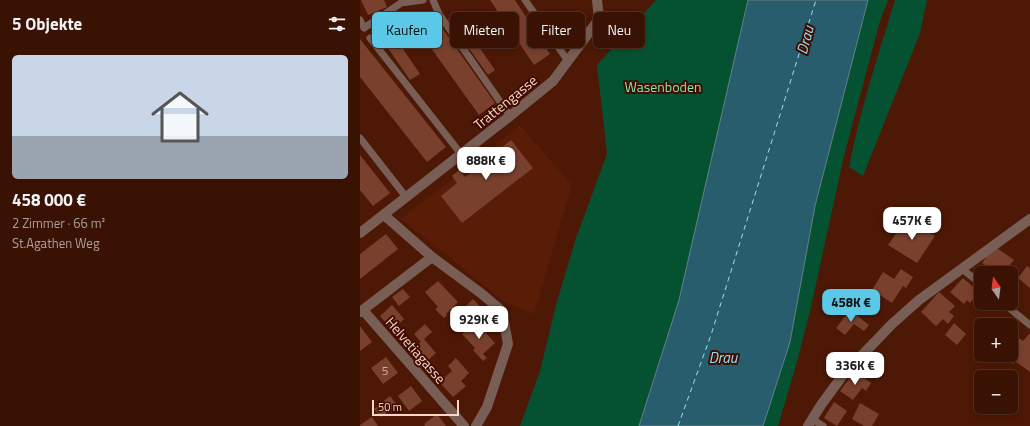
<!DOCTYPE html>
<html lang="de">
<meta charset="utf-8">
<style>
body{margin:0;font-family:"Titillium Web",sans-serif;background:#452013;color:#f1f3f6;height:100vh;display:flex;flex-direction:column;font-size:15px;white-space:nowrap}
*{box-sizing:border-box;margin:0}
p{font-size:13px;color:#ab9e9a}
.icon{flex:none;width:22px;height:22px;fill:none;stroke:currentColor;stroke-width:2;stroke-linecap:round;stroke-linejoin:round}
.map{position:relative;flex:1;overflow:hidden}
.drawer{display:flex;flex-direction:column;background:#3a1204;width:360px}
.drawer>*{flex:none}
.hud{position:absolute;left:12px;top:12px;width:380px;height:36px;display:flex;gap:8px}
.needle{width:26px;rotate:346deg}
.tools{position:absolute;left:614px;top:266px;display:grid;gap:8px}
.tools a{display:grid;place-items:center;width:44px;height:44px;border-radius:6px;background:#3a1204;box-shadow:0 2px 6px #0003,0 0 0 1px #543226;font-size:20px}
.scale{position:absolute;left:12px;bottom:10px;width:87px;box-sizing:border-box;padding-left:4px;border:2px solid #fad6cb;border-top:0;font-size:11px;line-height:14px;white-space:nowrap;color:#fad6cb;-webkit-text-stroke:3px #410c00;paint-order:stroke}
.price{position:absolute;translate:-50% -34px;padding:0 9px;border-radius:8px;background:#fff;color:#222;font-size:13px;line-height:26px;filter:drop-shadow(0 1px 2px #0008)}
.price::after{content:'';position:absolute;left:50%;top:24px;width:12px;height:9px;margin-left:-6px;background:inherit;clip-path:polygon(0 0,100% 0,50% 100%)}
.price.on{background:#5ac8e6;color:#111}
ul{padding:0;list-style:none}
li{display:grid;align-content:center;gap:8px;height:212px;padding:0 12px}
li span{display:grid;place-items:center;height:124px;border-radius:6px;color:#555}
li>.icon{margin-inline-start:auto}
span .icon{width:72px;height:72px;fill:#fffc;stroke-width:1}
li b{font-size:17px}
h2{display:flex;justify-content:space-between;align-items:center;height:48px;padding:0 12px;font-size:17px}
.pill{padding:0 14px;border-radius:6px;background:#3a1204;box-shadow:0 2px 6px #0003,0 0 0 1px #543226;font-size:14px;line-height:36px}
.pill.on{background:#5ac8e6;color:#111}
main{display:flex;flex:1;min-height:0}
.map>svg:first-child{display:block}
</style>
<main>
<section class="drawer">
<h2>5 Objekte<svg class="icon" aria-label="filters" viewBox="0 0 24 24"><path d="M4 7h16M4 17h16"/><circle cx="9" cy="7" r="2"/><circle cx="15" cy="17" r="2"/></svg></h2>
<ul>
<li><span style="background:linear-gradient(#c9d6e8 65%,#9aa5b1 0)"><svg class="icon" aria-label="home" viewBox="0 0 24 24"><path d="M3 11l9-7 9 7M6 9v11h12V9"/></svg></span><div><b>458 000 €</b><p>2 Zimmer · 66 m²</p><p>St.Agathen Weg</p></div></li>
</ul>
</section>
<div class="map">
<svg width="670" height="426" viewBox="0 0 670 426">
<rect width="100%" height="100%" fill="#4d1805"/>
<path fill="#591c06" d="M160,125L212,185L174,314L145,302L41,219Z"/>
<path fill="#055232" d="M296,0H388L319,300L279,426H160L180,371L196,305L216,238L247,154L237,65Z
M508,0H528L520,21L484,156L451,307L437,362L418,426H403L430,342L455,206Z
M535,0H567L560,33L503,176L489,167C500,110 518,55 535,0Z"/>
<path fill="#275d6c" stroke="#668188" d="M388,0H508L455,206L430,342L403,426H279L319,300Z"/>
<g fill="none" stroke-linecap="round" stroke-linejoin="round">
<path stroke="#96e0f6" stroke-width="1" stroke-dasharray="5 4" stroke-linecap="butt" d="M318,426L351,335L456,0"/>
</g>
<path fill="#79402d" d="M1,0H24L27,7L8,15Z
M130,0H155L190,54L174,65Z
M96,14L135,70L128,75L88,19Z
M73,15L135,103L119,115L56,27Z
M24,21L60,74L50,80L14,28Z
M0,39L86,147L67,162L0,77Z
M151,140L173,168L102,223L81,196L97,183L92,176L99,170L105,177Z
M0,155L30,193L13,206L0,190Z
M547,218L575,236L557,263L528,245Z
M26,234L38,249L0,279V254Z
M637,248L654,260L648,267L655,272L651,278V273H629L632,269L622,263L632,249L635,251Z
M667,266L670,268V288L658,278Z
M541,269L553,277L546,288L543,286L532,303L512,290L523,272L534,279Z
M603,278L619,292L610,303L607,300L604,304L590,292Z
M78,281L98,302L86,314L87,315L84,318L75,309L78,307L65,292Z
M43,289L50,297L39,306L32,297Z
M579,292L595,306L589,312L594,316L588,324L583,319L576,326L561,312Z
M113,299L125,312L116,321L104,308Z
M32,305L44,319L32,330L20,316Z
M490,310L509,325L504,331L494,324L485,335L476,328Z
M116,322L135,343L123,354L127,358L123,361L113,350L115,348L102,334Z
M594,323L606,334L597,345L585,335Z
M65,324L72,332L64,339L76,353L64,364L52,350L61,342L54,334Z
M0,326L12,342L0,351Z
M651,332L663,341L669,334H670V372L655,361L653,364L640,355H651Z
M26,357L38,373L23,384L11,368Z
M96,358L109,373L101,381L106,386L93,397L79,382L92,371L88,366Z
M495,371L511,383L506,391L502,388L493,400L480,391Z
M51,386L62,401L49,411L38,396Z
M30,396L37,405L21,417L14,409Z
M474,402L487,411L477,426L464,418Z
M500,403L519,414L512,426H504L492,419Z
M77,414L86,426H65L64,424Z
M12,417L18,426H0V425Z"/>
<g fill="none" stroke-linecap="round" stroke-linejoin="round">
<path stroke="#795e55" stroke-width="7" d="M73,0L79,14L150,116
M165,0L208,61
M0,20L4,28L41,3L63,0
M10,38L101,154
M0,138L46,197
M602,269L621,284
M643,303L670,325
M452,419L463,426"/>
<path stroke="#795e55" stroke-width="10" d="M24,215L72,257L122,294L142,311L148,344L127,407L116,426
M0,233L150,116L193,81L239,19L237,0
M3,310L104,426
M0,312L72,257
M448,426L461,405L483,375L532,324L559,300L670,219"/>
</g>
<g text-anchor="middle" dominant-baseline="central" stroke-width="4" stroke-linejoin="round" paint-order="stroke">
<g font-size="12" fill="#dab0a4">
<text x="25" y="370">5</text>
</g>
<g font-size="14" fill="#7ceaaf" stroke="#410c00">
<text x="303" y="86">Wasenboden</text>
</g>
<g font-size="14" fill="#fad6cb" stroke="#410c00">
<text transform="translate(145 102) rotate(-39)">Trattengasse</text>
<text transform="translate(56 350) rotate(49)">Helvetiagasse</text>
</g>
<g font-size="15" font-style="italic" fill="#96e0f6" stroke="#410c00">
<text transform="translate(445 40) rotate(-75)">Drau</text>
<text x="363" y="357">Drau</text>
</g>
</g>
</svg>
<div class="tools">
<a><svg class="needle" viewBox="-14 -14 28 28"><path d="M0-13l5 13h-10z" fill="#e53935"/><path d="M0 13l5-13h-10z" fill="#ab9e9a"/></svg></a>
<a>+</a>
<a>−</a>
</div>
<div class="scale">50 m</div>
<b class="price" style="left:126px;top:181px">888K €</b>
<b class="price" style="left:552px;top:241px">457K €</b>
<b class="price on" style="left:491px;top:323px">458K €</b>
<b class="price" style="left:119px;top:340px">929K €</b>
<b class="price" style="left:495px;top:386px">336K €</b>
<div class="hud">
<a class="pill on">Kaufen</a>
<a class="pill">Mieten</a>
<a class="pill">Filter</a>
<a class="pill">Neu</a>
</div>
</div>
</main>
